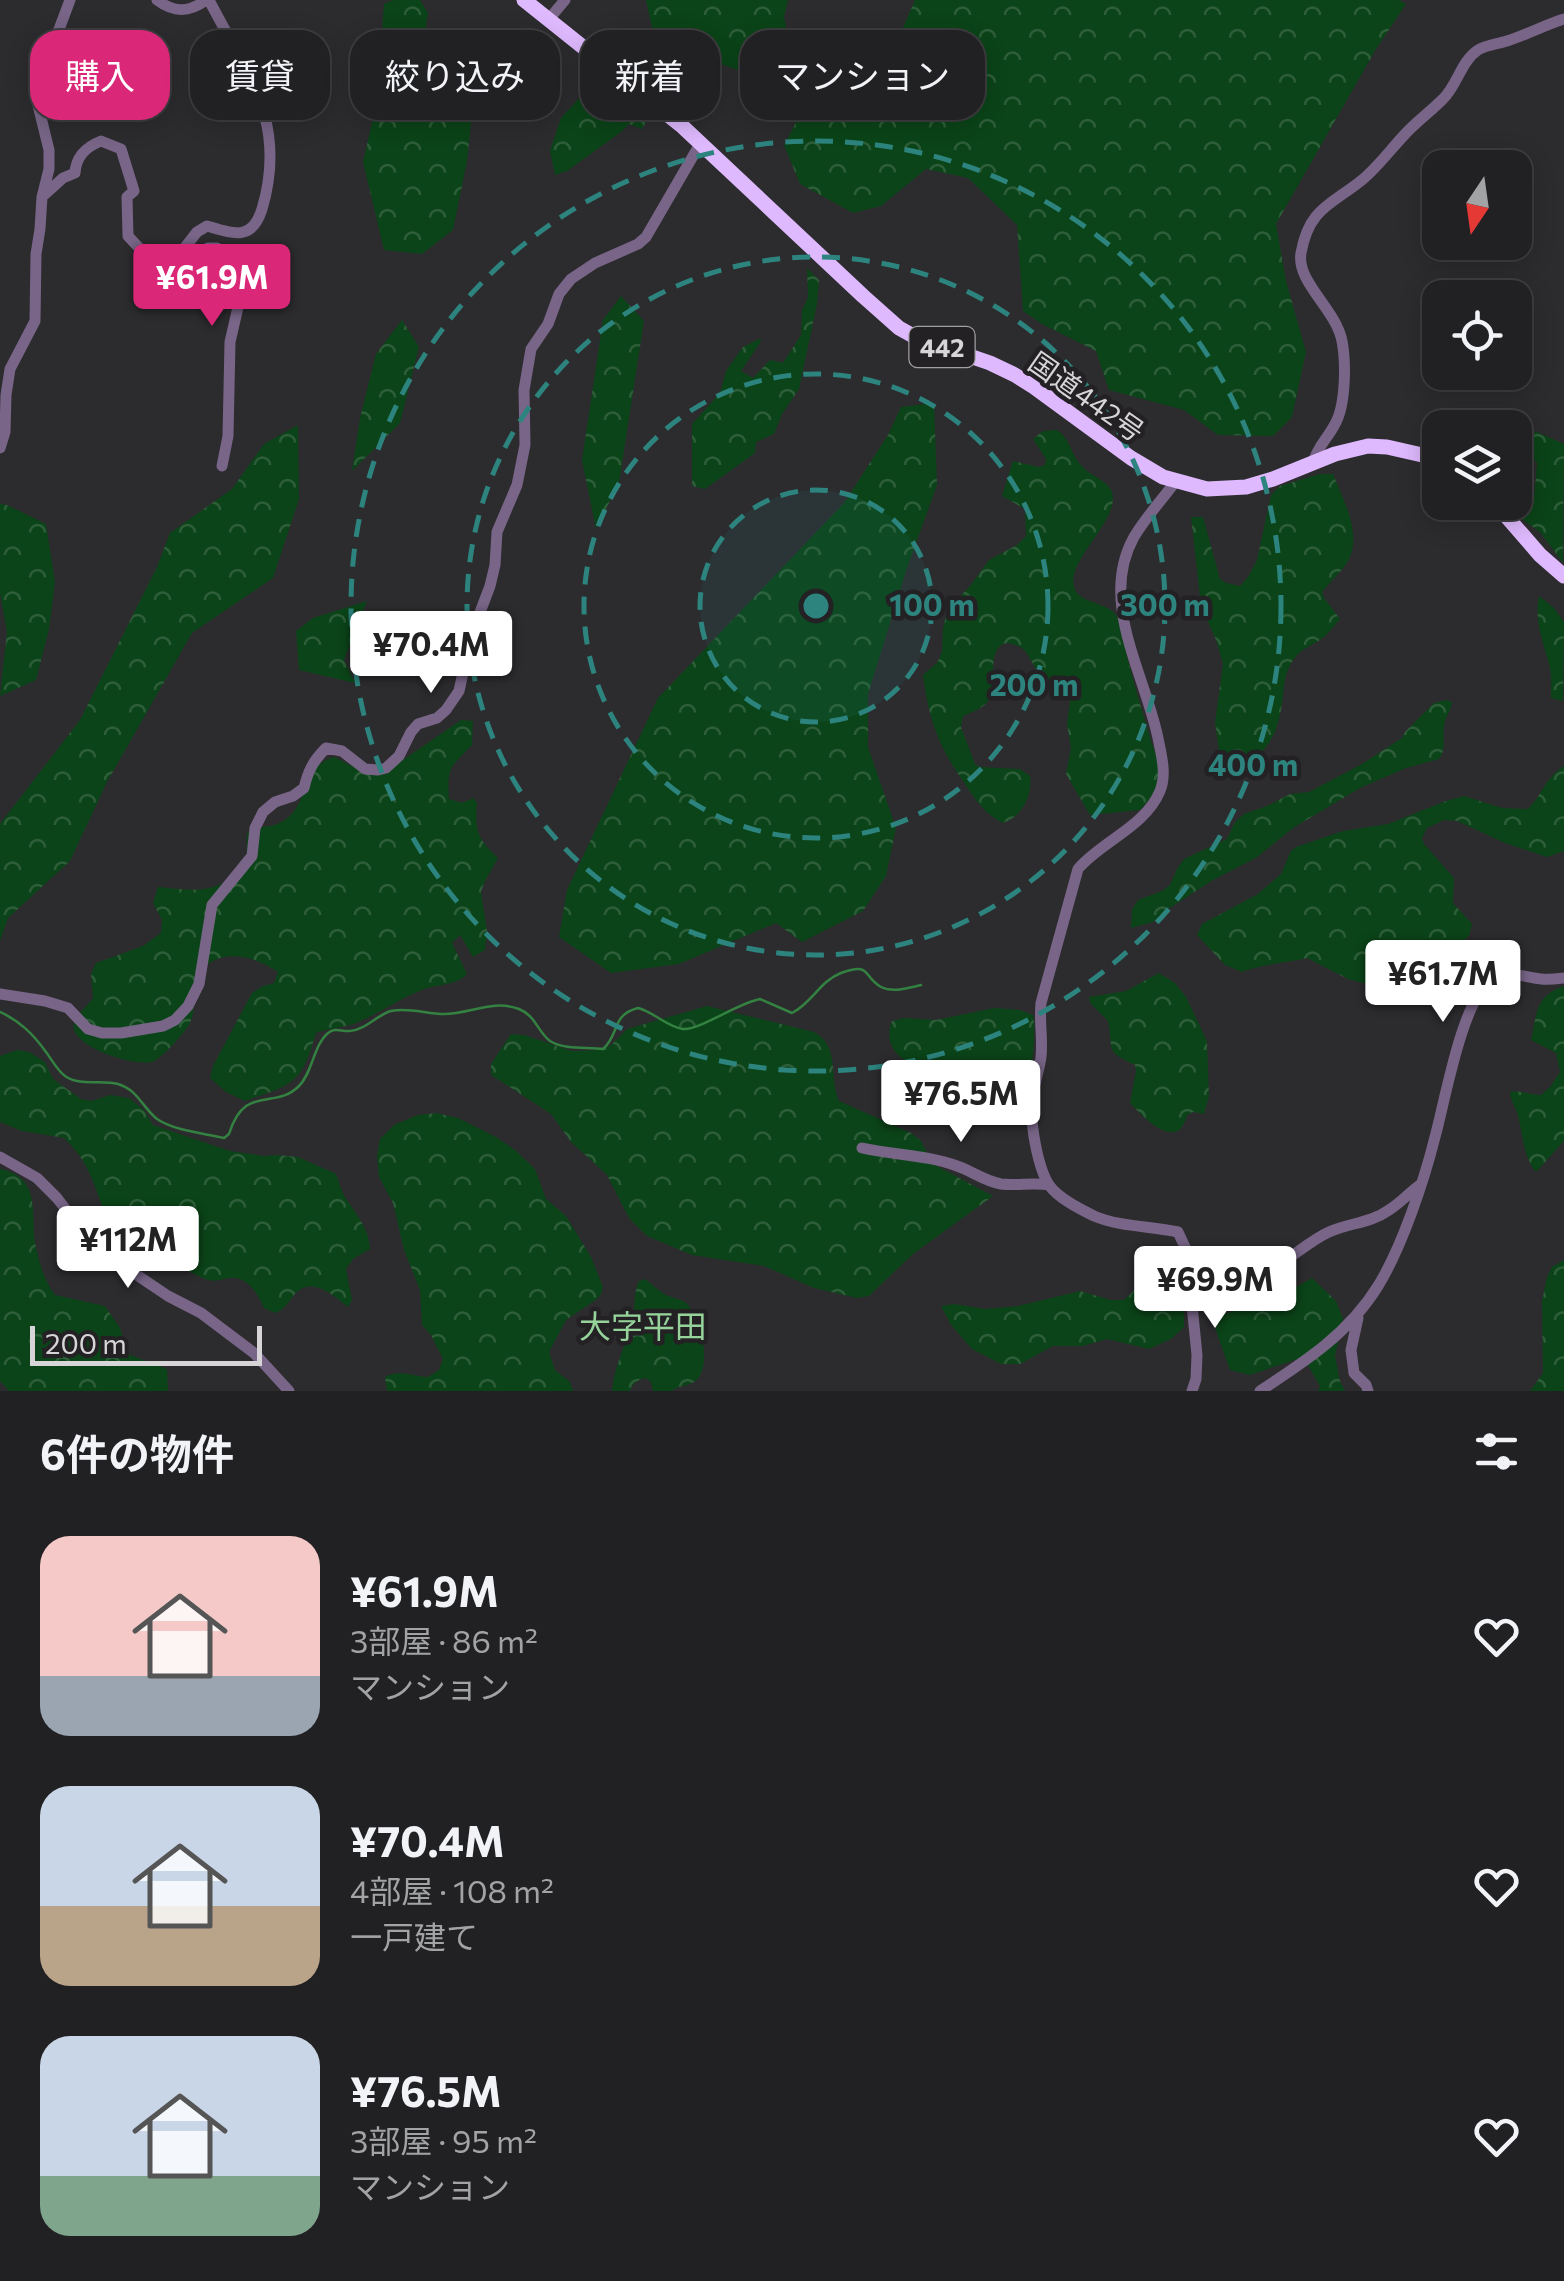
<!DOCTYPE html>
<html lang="ja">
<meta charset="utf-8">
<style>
body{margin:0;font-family:Commissioner,"Noto Sans JP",sans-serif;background:#29282a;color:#f1f3f6;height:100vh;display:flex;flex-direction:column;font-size:38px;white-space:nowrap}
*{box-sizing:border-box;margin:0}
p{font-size:32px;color:#a2a3a5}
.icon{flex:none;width:55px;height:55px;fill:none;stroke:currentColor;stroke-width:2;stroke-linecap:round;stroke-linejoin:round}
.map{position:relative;height:1391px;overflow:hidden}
.side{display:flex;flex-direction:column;background:#212022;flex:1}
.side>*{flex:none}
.top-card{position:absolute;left:30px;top:30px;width:1000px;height:90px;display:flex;gap:20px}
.needle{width:65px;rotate:193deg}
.tools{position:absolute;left:1422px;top:150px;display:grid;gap:20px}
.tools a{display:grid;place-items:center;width:110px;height:110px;border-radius:20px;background:#212022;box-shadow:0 5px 25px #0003,0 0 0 2px #3e3e40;font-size:50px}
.scale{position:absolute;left:30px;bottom:25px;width:232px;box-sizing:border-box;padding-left:10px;border:5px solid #d7d5d8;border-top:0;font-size:28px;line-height:35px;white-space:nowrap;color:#d7d5d8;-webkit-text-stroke:8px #232124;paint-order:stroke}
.price{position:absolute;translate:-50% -85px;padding:0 22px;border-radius:10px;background:#fff;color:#222;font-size:32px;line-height:65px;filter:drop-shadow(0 2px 5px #0008)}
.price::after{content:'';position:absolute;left:50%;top:60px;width:30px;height:22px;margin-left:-15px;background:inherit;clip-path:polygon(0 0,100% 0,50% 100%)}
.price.active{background:#db2777;color:#fff}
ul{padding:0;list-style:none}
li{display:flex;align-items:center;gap:30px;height:250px;padding:0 40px}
li span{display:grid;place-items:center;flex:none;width:280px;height:200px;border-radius:30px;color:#555}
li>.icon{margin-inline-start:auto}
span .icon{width:120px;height:120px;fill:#fffc;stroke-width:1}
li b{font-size:42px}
h2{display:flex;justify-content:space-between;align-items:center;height:120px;padding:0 40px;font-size:42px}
.chip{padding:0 35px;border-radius:30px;background:#212022;box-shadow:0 5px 25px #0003,0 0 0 2px #3e3e40;font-size:35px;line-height:90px}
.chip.active{background:#db2777;color:#fff}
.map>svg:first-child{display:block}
</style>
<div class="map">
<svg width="1564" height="1391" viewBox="0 0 1564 1391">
<defs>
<pattern id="forest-crowns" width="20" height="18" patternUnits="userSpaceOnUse" patternTransform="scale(2.5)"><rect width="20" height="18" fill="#0b4418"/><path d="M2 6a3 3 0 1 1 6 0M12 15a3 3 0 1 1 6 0" fill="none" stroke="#2e5e39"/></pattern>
</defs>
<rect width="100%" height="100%" fill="#2c2b2e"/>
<path fill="url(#forest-crowns)" d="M393,0H420L428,13L421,60L475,85L467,161L453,230L422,254L384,250L363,162L377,101L384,4Z
M646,0H788L784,17L790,46L845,69L896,44L915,0H1399L1406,4L1376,49L1276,224L1286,281L1306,352L1292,417L1273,436L1218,435L1184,410L1109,390L1096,351L1042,324L1023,311L1017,225L968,178L926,169L881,206L853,213L800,184L784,145L817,83H775L655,41Z
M610,74L651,114L642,129L629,124L621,132L567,171L555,175L550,151L561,118L583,94Z
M807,268L819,280L817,304L799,389L782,414L774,434L756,442L755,453L705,489L692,486V424L720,393L726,371L743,347L761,338L760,343L741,371L753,378L770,360L783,363L801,335L802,311L808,297Z
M621,296L644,321L619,483L596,529L582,460L603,320Z
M402,320L419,347L400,423L352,471L360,418L376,354Z
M934,403L937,485L907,568L868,694V747L896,828L886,876L863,911L802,942L776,923L679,964L611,973L559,937L567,890L658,698L844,503L888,435L901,407Z
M298,425L299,499L273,578L192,633L107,782L70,861L8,918L0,941V824L80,720L157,567L170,533L232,489L264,444Z
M1057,430C1071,439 1070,454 1082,466C1090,476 1105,479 1111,490C1125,519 1057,565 1077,593C1085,603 1108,603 1117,616C1122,624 1125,650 1128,660C1135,688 1143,714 1151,741C1154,750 1160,761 1160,770C1161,787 1150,799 1140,810L1090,815L1066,774L1071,748L1067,724L1071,694C1064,684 1054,686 1045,679C1034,671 1031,656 1022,648C1019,646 1010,643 1007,643C986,646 997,685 989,699C985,708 972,712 963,716L961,727L975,764L980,767L1020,769L1030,776C1033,795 1022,817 1003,823C985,814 976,801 965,784C939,747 929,721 923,675L937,663L942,652L943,628L948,609L970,586L989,560L1017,545L1026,536L1025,509L1002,496L1013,461L1039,467L1045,465L1046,459L1033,439L1043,431Z
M1535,431L1564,444L1563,563L1540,532L1504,506V503H1530L1534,499L1537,463L1529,454Z
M1320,474H1333C1343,499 1363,535 1348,561C1342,571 1330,582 1322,592L1324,598L1340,619C1335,624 1331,631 1325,636C1315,645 1302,647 1294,659C1286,669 1284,683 1283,695C1278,744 1264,755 1223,778L1215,723L1223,664L1216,640L1201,606L1191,517H1203L1220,579L1226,583L1240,586L1248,577L1257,560L1271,495L1280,486Z
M0,504L7,505L46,524L55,582L49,629L36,680L0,696L7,632L0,593Z
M1539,596L1554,608L1564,622L1563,701L1551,698C1551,687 1552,674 1549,664C1543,640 1534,622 1539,596Z
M367,601L344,660L355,683L299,670L296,631L313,618Z
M1446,700L1452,702C1451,711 1445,717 1444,726C1442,739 1447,748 1439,759L1406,768L1360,788L1293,828L1256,858L1213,880L1162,913L1153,922L1131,928L1132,910L1138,900L1162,891L1170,885L1177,869L1184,859L1227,839L1235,822L1244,814L1267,806L1290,794L1309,792L1362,764L1402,738L1405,732L1434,703Z
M461,720L473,721L472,745C450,768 447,766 449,799L462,803L473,798L477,803C475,832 477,838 498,858L485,881L481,892L487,931L485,950L473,957L460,935L452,943L467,974C456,986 437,984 422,990C399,999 378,1014 356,1023C343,1028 329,1028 316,1033C301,1085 294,1084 245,1101L226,1092L210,1078L213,1066L252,993L263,986L274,983L278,972C260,960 236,951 215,960C208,963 201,971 195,976C194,990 196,1010 190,1023C185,1033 161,1059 152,1062C135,1067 67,1046 74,1023C77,1015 88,1005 93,998L91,974L96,963L143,946L161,933L162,920L153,903L158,887C200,891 211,894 246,869L247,833L252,828C259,827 270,827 277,824C312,810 297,768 334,757L356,768L387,771Z
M1564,766V851L1547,857L1505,843L1457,821L1444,820L1427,828L1422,838L1424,844L1454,878L1453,903L1472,924L1469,936L1450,952C1449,961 1455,970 1457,980L1435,979L1405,990L1393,991L1348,979L1307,958C1286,963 1261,964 1242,972L1225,965L1197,935L1202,924L1258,894L1281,874L1291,851L1296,847L1343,831L1388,824L1446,801L1464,796L1502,808L1528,809C1544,793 1543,780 1564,766Z
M1159,973L1175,983L1186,997L1207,1041L1209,1096L1204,1114L1193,1112L1187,1115C1178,1153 1145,1119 1130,1103L1136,1071L1135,1065C1104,1050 1114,1053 1108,1021L1090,1003L1089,997L1126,991Z
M1564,986V1141L1536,1172C1523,1156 1523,1135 1518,1116C1516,1107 1511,1102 1510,1092C1520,1090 1531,1095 1541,1095L1550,1087L1560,1072L1556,1053L1531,1040C1537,1013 1535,996 1564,986Z
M707,1006L814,1032C841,1047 828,1076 839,1101L911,1133L921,1141L933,1164L993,1196L913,1254L869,1296L857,1298L814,1288L764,1266L692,1255L647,1236L629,1218L607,1175L571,1142L551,1114L491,1075V1064L511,1034L524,1035L572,1051L598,1050L610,1046L627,1029Z
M994,1008L1020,1010L1033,1015C1035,1024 1034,1031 1034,1040C1032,1068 1032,1077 1015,1101C997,1097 981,1090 964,1084C935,1073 876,1063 892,1021L904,1018L936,1020Z
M17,1050L29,1052L45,1062L53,1079L81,1099L92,1101L110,1095L129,1098L144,1110L153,1125L230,1151L264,1156L277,1155L298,1157L336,1174C339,1181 341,1191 345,1197C356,1214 369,1228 370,1249L353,1259L346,1269L352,1300L348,1307C335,1297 315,1278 298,1291C289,1299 287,1309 275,1313L264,1308C259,1297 251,1282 239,1279C229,1275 219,1283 208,1280C176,1268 149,1245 116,1235C94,1199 98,1170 64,1138L22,1131L0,1122V1056Z
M436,1113L458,1118L496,1137L515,1150L535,1169L546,1199L566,1216L591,1257L603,1287L601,1294L597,1299L566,1320L549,1352L555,1370L570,1382L573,1391H387L385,1377C399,1369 413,1376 428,1377L439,1370L443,1359L431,1335L422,1325L420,1290L404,1250L393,1203L379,1177L377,1156L380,1139L394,1125L418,1115Z
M0,1169C41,1177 31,1212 35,1242C38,1260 44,1280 55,1295L105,1306L120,1328L128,1354L167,1369L168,1391H9L0,1381Z
M1178,1250L1184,1277V1327L1171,1339L1149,1349L1107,1339L1083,1346H1053L1020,1364H1001L972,1349L951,1325L941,1306L954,1304L985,1309L1018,1306L1080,1291L1111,1300H1124L1145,1280L1135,1263L1140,1252L1169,1262Z
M1564,1260V1391H1530L1543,1373L1542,1301L1547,1277L1552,1267Z
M1312,1278L1336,1301L1343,1319L1335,1356L1340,1381L1345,1391H1318L1320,1386L1303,1357L1250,1375L1230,1370L1214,1325V1318L1219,1315L1258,1305L1281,1306L1296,1287Z
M645,1279C652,1284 658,1290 664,1294C671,1298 680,1298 686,1303C701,1316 714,1369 694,1382C686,1387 679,1385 672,1391H653L651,1382L646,1378C638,1379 632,1384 630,1391H612C614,1366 626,1345 632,1321C636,1307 633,1293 639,1281Z"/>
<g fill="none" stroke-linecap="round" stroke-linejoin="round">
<path stroke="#338241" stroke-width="2.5" d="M0,1012C20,1021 33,1034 46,1052C52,1060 57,1070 65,1076C81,1087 100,1079 118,1084C138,1090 142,1107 157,1119C175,1131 203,1133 224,1138L229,1134C245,1083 274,1111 299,1086C313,1072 313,1046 328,1033C336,1027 341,1032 350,1031C365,1030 377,1015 391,1011C408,1007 427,1014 444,1014C470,1014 493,999 519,1009C535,1015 538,1032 550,1041C565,1050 586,1047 603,1049C620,1034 611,1015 638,1008C654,1012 667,1027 683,1029C698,1031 738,1003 760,999L792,1013C812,1003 820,981 841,973C872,962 862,976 881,987C893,993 908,988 921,985"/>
<path stroke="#786587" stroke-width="11" d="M157,0C174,13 189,13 206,0
M549,19L565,0
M42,197L63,178L75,173C76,156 86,147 101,141L121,149L134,191L127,197L128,236L155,265L173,269L208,248H217L228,253L238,267L244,281L230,342L228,436L222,466
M156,265L175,260L197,232L207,226C234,234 252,241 262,209C288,122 247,74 209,0
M0,448L5,432L6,395L10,369L35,321L36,254L40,229L42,197L49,169V150L36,97L49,71L55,40L70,0
M1313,463C1317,447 1328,438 1335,424C1346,405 1346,362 1342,341C1336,309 1296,282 1301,253C1309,208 1331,205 1362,180C1379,166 1393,146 1409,130C1420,119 1432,110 1443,99C1457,86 1461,61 1478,50C1486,45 1498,44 1507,41C1526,35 1545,25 1564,19
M1175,482C1162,500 1145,518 1134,537C1098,601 1145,674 1158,738C1161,754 1167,774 1160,791C1145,827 1102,841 1078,869L1041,1003C1039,1021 1043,1039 1041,1057C1039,1072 1033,1087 1032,1103C1030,1124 1038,1168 1049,1185C1058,1198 1080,1209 1094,1216C1120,1227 1150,1226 1178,1232L1191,1260L1189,1275L1197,1355L1196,1379L1192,1391
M0,994L45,1001L68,1008L88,1029L102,1033H121L163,1026L175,1020L188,1006L199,984L212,905L252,856L255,828L263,812L275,802L293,796L304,788C308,771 313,761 326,748L342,751L365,769L378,770L386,768L399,756L411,732L418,724L437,718L446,710L459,691L471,636L490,586L495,565L497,532L517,485L525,445L524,390L531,349L548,324L559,294L571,279L595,263L638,244L646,237L700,144
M862,1148C894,1155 927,1155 957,1166C972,1171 984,1181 1001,1184C1017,1186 1033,1182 1049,1185
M0,1157L37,1178L57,1198L80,1228L119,1263L168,1296L201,1313L254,1353L289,1391
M1191,1260L1212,1259C1222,1268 1230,1278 1245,1277C1276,1275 1302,1244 1329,1232C1349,1223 1371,1223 1389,1210C1400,1203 1409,1193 1420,1185
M1358,1318L1351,1350L1354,1373L1366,1385L1368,1391
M1260,1391C1306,1361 1349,1333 1378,1286C1402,1247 1424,1181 1435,1137C1445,1101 1462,1001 1490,981C1507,969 1523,977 1541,979C1549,980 1556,979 1564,978"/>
<path stroke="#deb9fd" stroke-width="15" d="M524,0L683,127L863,296L899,328L917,338L990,363L1015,375L1034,387L1131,458L1163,477L1207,489L1246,487L1273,479L1335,454L1368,446L1387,447L1440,459
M1494,502L1540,555L1564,576"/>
</g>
<circle cx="816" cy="606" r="116" fill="#2d847e" fill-opacity=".12"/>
<g fill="none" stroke="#2d847e" stroke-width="5" stroke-dasharray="18 12">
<circle cx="816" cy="606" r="116"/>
<circle cx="816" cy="606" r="232"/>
<circle cx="816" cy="606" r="349"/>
<circle cx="816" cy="606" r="465"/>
</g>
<g text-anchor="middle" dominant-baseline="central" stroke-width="9" stroke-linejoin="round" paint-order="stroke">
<rect fill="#232124" stroke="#a19fa2" stroke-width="2.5" x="909.5" y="327" width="65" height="40" rx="8"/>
<g font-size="25" font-weight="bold" fill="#d7d5d8">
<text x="942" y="347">442</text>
</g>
<g font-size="28" fill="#d7d5d8" stroke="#232124">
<text transform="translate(1087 396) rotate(35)">国道442号</text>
</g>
<g font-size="32" fill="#95d39b" stroke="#232124">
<text x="643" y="1325">大字平田</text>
</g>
</g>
<circle cx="816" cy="606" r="15" fill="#2d847e" stroke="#232124" stroke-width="5"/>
<g font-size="30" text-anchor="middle" font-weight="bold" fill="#2d847e" stroke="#232124" stroke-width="9" stroke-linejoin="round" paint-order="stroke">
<text x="932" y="616">100 m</text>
<text x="1165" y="616">300 m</text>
<text x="1034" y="696">200 m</text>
<text x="1253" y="776">400 m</text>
</g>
</svg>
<div class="tools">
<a><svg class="needle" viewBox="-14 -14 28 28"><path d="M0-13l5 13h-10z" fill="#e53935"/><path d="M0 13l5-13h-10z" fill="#a2a3a5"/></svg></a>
<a><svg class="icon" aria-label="locate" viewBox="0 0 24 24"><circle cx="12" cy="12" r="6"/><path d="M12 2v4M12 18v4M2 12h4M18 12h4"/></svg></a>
<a><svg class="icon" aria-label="layers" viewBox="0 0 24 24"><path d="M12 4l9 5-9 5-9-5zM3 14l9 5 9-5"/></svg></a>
</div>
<div class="scale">200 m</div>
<b class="price active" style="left:212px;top:329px">¥61.9M</b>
<b class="price" style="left:431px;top:696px">¥70.4M</b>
<b class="price" style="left:1443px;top:1025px">¥61.7M</b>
<b class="price" style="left:961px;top:1145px">¥76.5M</b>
<b class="price" style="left:128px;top:1291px">¥112M</b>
<b class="price" style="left:1215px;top:1331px">¥69.9M</b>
<div class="top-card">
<a class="chip active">購入</a>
<a class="chip">賃貸</a>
<a class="chip">絞り込み</a>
<a class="chip">新着</a>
<a class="chip">マンション</a>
</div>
</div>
<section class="side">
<h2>6件の物件<svg class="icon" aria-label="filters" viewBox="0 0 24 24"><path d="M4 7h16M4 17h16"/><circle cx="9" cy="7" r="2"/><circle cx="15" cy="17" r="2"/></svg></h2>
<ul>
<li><span style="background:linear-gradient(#f6c9c9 70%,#9aa5b1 0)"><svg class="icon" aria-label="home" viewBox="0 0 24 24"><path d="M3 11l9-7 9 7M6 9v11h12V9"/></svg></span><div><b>¥61.9M</b><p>3部屋 · 86 m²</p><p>マンション</p></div><svg class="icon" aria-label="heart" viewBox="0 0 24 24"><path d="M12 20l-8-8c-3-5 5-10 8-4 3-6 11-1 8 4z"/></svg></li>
<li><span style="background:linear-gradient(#c9d6e8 60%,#b9a48a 0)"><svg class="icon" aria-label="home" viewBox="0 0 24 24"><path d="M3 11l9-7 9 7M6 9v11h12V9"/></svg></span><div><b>¥70.4M</b><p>4部屋 · 108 m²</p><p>一戸建て</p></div><svg class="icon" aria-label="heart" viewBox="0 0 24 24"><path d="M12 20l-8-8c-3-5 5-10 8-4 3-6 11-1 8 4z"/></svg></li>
<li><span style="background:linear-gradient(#c9d6e8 70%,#7fa58c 0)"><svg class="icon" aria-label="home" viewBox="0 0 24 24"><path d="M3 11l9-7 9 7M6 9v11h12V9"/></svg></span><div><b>¥76.5M</b><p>3部屋 · 95 m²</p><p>マンション</p></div><svg class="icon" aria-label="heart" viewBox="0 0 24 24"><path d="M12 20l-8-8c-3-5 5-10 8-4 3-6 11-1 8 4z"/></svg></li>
</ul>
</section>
